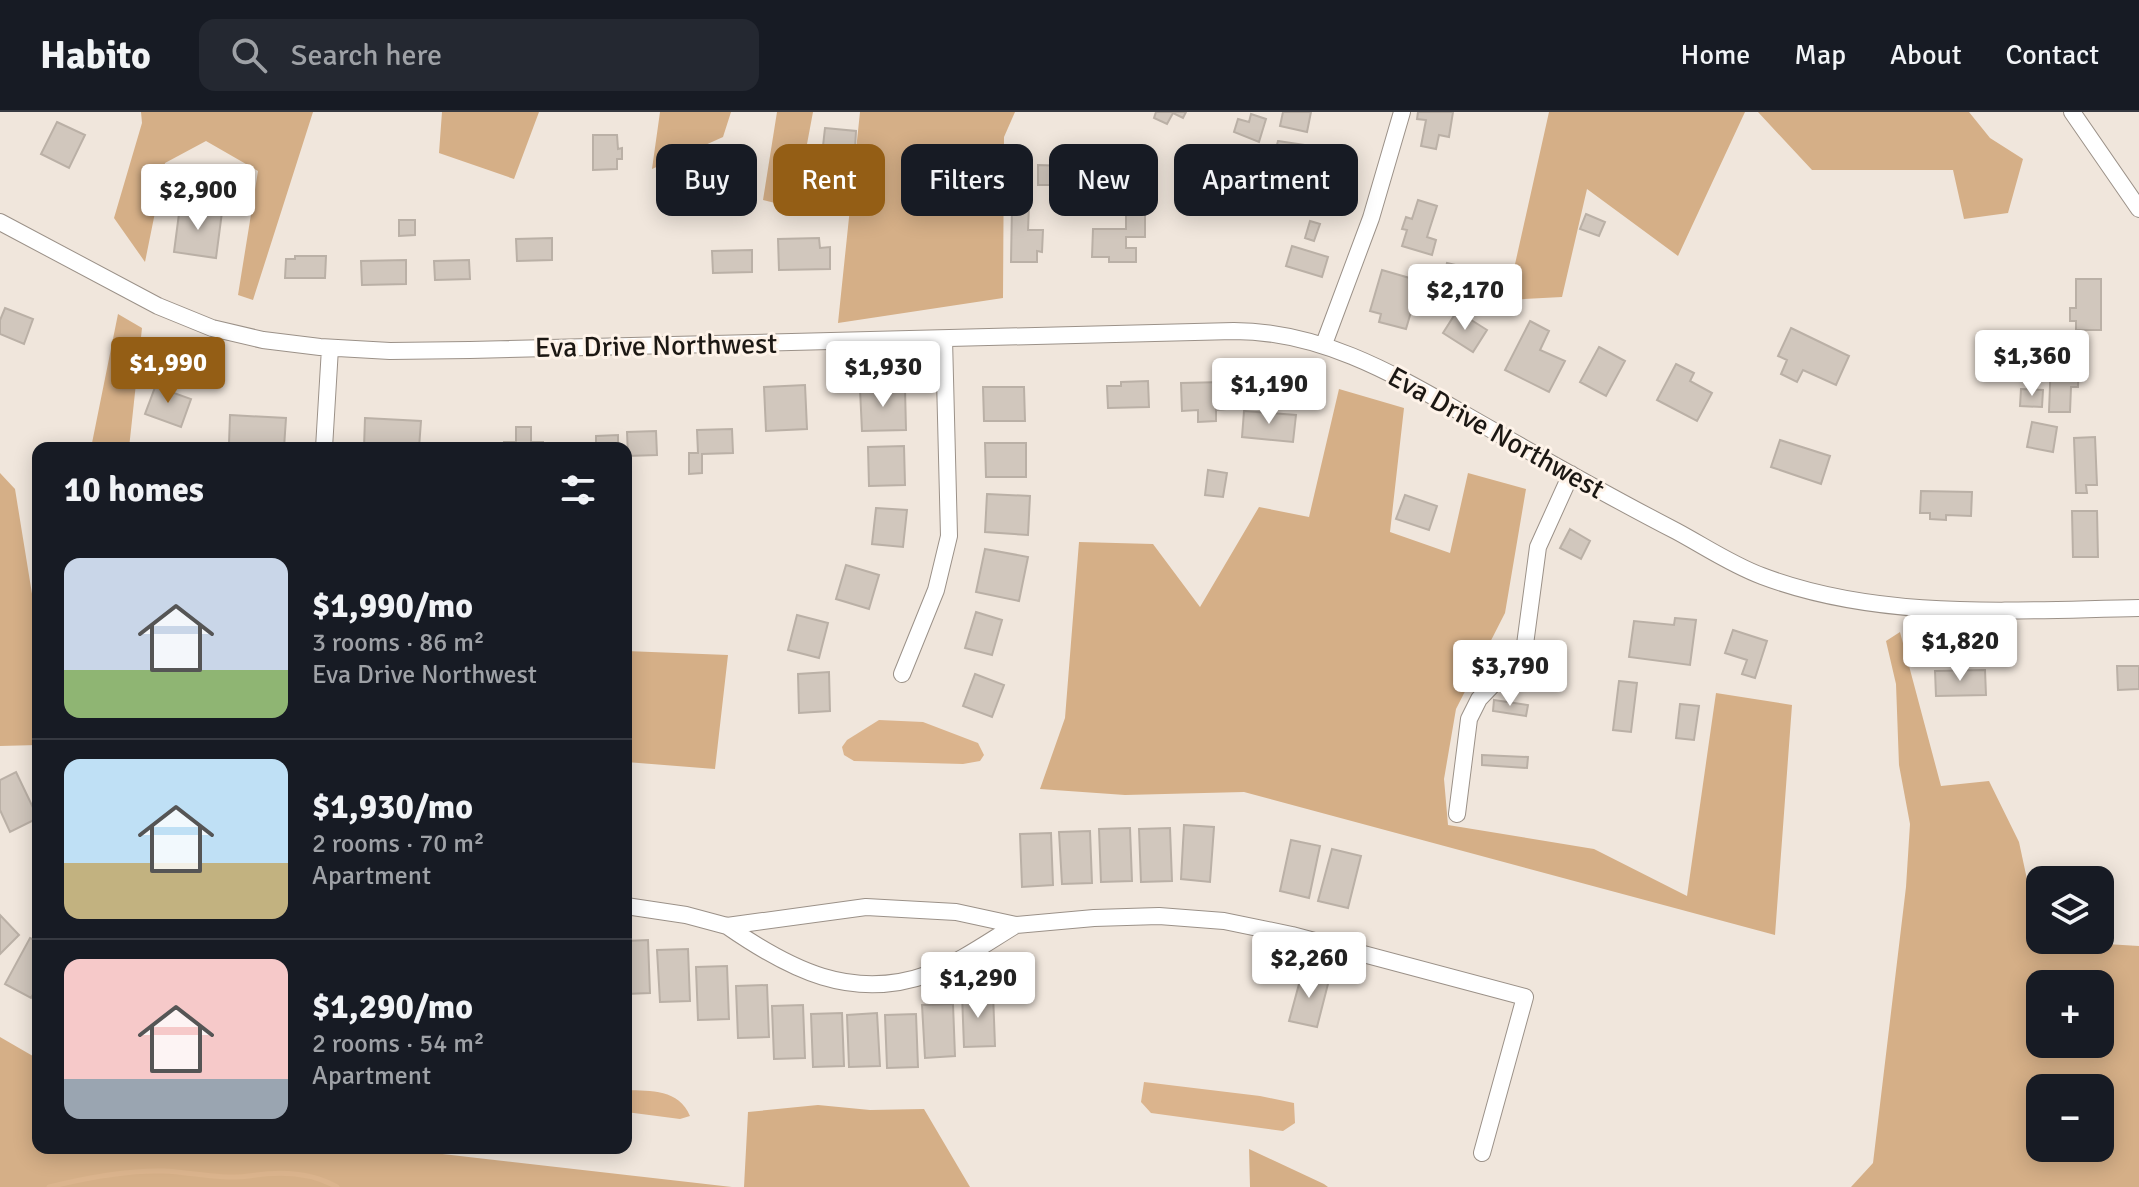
<!DOCTYPE html>
<meta charset="utf-8">
<style>
body{margin:0;font-family:Signika,sans-serif;background:#242831;color:#f1f3f6;height:100vh;display:flex;flex-direction:column;font-size:30px;white-space:nowrap}
*{box-sizing:border-box;margin:0}
p{font-size:26px;color:#9ea1a6}
.icon{flex:none;width:44px;height:44px;fill:none;stroke:currentColor;stroke-width:2;stroke-linecap:round;stroke-linejoin:round}
.map{position:relative;flex:1;overflow:hidden}
.sheet{position:absolute;left:32px;top:330px;width:600px;height:712px;display:flex;flex-direction:column;background:#171b24;border-radius:16px;box-shadow:0 4px 20px #0003}
.sheet>*{flex:none}
.hud{position:absolute;left:656px;top:32px;width:760px;height:72px;display:flex;gap:16px}
.fabs{position:absolute;left:2026px;top:754px;display:grid;gap:16px}
.fabs a{display:grid;place-items:center;width:88px;height:88px;border-radius:16px;background:#171b24;box-shadow:0 4px 20px #0003;font-size:40px}
.price{position:absolute;translate:-50% -68px;padding:0 18px;border-radius:8px;background:#fff;color:#222;font-size:26px;line-height:52px;filter:drop-shadow(0 2px 4px #0008)}
.price::after{content:'';position:absolute;left:50%;top:48px;width:24px;height:18px;margin-left:-12px;background:inherit;clip-path:polygon(0 0,100% 0,50% 100%)}
.price.active{background:#945e15;color:#fff}
ul{padding:0;list-style:none}
li{display:flex;align-items:center;gap:24px;height:200px;padding:0 32px}
li+li{border-top:2px solid #363941}
li span{display:grid;place-items:center;flex:none;width:224px;height:160px;border-radius:16px;color:#555}
li>.icon{margin-inline-start:auto}
span .icon{width:96px;height:96px;fill:#fffc;stroke-width:1}
li b{font-size:34px}
h2{display:flex;justify-content:space-between;align-items:center;height:96px;padding:0 32px;font-size:34px}
.pill{padding:0 28px;border-radius:16px;background:#171b24;box-shadow:0 4px 20px #0003;font-size:28px;line-height:72px}
.pill.active{background:#945e15;color:#fff}
header{display:flex;align-items:center;gap:48px;box-sizing:border-box;height:112px;padding:0 40px;background:#171b24;border-bottom:2px solid #363941}
header strong{font-size:38px}
nav{display:flex;gap:44px;margin-inline-start:auto;font-size:28px}
.search{width:560px;height:72px;background:#242831;display:flex;align-items:center;gap:20px;box-sizing:border-box;padding:0 28px;border-radius:16px;color:#9ea1a6;font-size:30px}
.map>svg:first-child{display:block}
</style>
<header>
<strong>Habito</strong>
<div class="search"><svg class="icon" aria-label="search" viewBox="0 0 24 24"><circle cx="10" cy="10" r="6"/><path d="M15 15l6 6"/></svg>Search here</div>
<nav><a>Home</a><a>Map</a><a>About</a><a>Contact</a></nav>
</header>
<div class="map">
<svg width="2139" height="1075" viewBox="0 0 2139 1075">
<rect width="100%" height="100%" fill="#f0e6dc"/>
<path fill="#d5af87" fill-rule="evenodd" d="M141,0H313L253,188L238,183L258,59L206,29L165,51L145,150L114,106L142,11Z
M442,0H539L514,67L439,41Z
M660,0H731L723,25L652,57Z
M777,0H813L795,96L763,88Z
M860,0H1015L1004,25L1003,186L838,211Z
M1549,0H1745L1678,144L1587,77L1562,185L1507,188Z
M1758,0H1969L1990,26L2023,47L2008,101L1964,107L1953,58H1812Z
M118,202L142,216L129,336H91Z
M1339,277L1404,296L1390,420L1450,441L1468,361L1526,377L1505,501L1456,597L1444,667L1448,713L1594,737L1687,784L1716,581L1792,593L1775,823L1244,680L1125,683L1040,677L1065,606L1079,430L1153,432L1200,495L1259,395L1309,405Z
M0,361L15,377L33,488H38V633L0,634Z
M1900,520L1941,674L1989,669L2019,730L2040,828L2139,834V1075H1851L1873,1051L1906,775L1910,712L1899,653L1896,572L1886,529ZM2040,872H2100V932H2040ZM2040,976H2100V1036H2040Z
M626,539L728,543L715,657L626,650Z
M0,925L38,947V1036H390L732,1075H0Z
M818,993L870,998L924,997L970,1075H744L748,1000Z
M1249,1037L1324,1072L1328,1075H1250Z"/>
<path fill="#dbb48d" d="M879,608L923,610L978,631L984,643L980,649L963,652L854,649L844,643L842,635L847,628Z
M1144,970L1260,984L1294,991L1295,1011L1283,1019L1151,1001L1141,990Z
M626,978C651,979 679,977 690,1004L680,1007L626,1000Z"/>
<g fill="none" stroke-linecap="round" stroke-linejoin="round">
<path stroke="#dbb48d" stroke-width="5" d="M49,1075C85,1066 127,1058 164,1059C188,1060 226,1068 249,1064C278,1059 311,1060 337,1075"/>
</g>
<path fill="#d1c7bd" stroke="#bab0a6" stroke-width="2" d="M1156,0H1186L1183,6L1173,1L1167,12L1154,6Z
M1283,0H1311L1307,20L1280,14Z
M1418,0H1453L1449,25L1439,23L1436,37L1421,34L1426,8L1417,7Z
M1251,2L1266,7L1259,30L1234,20L1238,7L1249,10Z
M57,10L85,23L69,56L41,42Z
M825,16L856,19L855,37L823,34Z
M593,23H617L618,37L622,36V47H617V57L593,58Z
M1278,29L1312,34L1308,51L1286,46L1287,42L1275,40Z
M1202,38L1226,44L1224,54L1240,59L1234,81L1193,70Z
M1038,53L1067,54V73H1038Z
M1293,59L1316,62L1311,99L1288,96Z
M1418,88L1437,94L1427,125L1436,128L1432,143L1402,134L1407,118L1402,117L1406,105L1412,107Z
M1126,91L1145,92V125H1126V136H1136V150H1109V145H1092L1093,117H1126Z
M1012,93H1029L1028,118H1043L1042,140L1037,139V150H1011Z
M180,94L222,100L216,146L174,140Z
M1586,102L1605,110L1599,124L1580,117Z
M399,108H415V123L399,124Z
M1310,109L1320,112L1314,129L1305,126Z
M552,126V148L517,149L516,127Z
M819,126L820,136L830,135V157L779,158L778,127Z
M1292,134L1328,145L1322,165L1286,154Z
M752,138V160L713,161L712,139Z
M295,144H326L325,166H285L286,147H295Z
M406,148V172L362,173L361,149Z
M469,148L470,167L435,168L434,149Z
M1447,151L1464,155L1461,170L1466,171L1463,185L1440,179Z
M1382,158L1420,169L1406,217L1379,210L1381,202L1370,199Z
M2076,167H2101V218H2076V209H2070V196H2076Z
M5,196L33,207L24,232L0,222V208Z
M1457,199L1487,218L1473,240L1443,221Z
M1530,209L1549,219L1540,238L1565,249L1549,280L1505,258Z
M1791,216L1849,244L1836,273L1803,258L1797,270L1781,262L1787,248L1778,244Z
M1599,235L1625,249L1606,284L1580,270Z
M2051,248L2079,249L2078,275H2071L2070,300H2049Z
M1676,252L1694,261L1690,269L1712,281L1697,309L1657,288Z
M1148,269L1149,295L1108,296L1107,274H1121V270Z
M157,270L173,275L171,280L191,287L181,315L145,302Z
M1224,270L1225,297L1216,298V309L1198,310V298L1182,299L1181,271Z
M805,273L807,317L766,319L764,275Z
M983,275H1024L1025,309H984Z
M905,276L906,318L862,319L860,277Z
M2021,277L2043,278L2042,295L2020,294Z
M1244,299L1296,303L1293,330L1242,325Z
M230,303L286,306L284,336L229,332Z
M365,306L421,309L419,336H364Z
M2032,310L2057,315L2053,340L2027,335Z
M516,315H531V330H543V336H504V330H516Z
M732,317L733,341L702,342V361L689,362V341H698L697,318Z
M656,319L657,343L628,344L627,320Z
M618,323V336H596V324Z
M2095,325L2097,373H2086L2087,381H2076L2074,326Z
M1780,328L1830,344L1821,372L1771,355Z
M985,331H1026V365H986Z
M904,334L905,373L869,374L868,335Z
M1208,358L1227,361L1223,385L1205,383Z
M1921,379L1972,380L1971,404L1946,403V408L1930,407V401H1920Z
M987,382L1030,384L1028,423L985,420Z
M1405,383L1437,394L1429,418L1396,407Z
M876,396L907,398L903,435L872,432Z
M2072,399H2097L2098,445H2073Z
M1570,417L1590,429L1581,447L1560,436Z
M985,437L1028,445L1019,489L976,480Z
M846,453L879,463L869,497L836,487Z
M976,500L1002,508L992,543L965,536Z
M797,503L828,511L819,546L788,538Z
M1675,506L1696,508L1690,553L1629,545L1634,509L1674,513Z
M1733,518L1767,529L1755,566L1742,562L1747,548L1725,541Z
M2117,554H2139V577L2118,578Z
M1985,558L1986,583L1936,584L1935,559Z
M829,560L830,599L799,601L798,562Z
M975,562L1004,573L992,605L963,594Z
M1619,569L1637,571L1631,620L1613,618Z
M1494,588L1528,593L1526,604L1493,599Z
M1680,592L1699,594L1694,628L1676,626Z
M1482,643L1528,645L1527,656L1482,653Z
M16,660L38,706L10,720L0,698V668Z
M1184,713L1214,715L1210,770L1181,767Z
M1130,716L1132,769L1101,770L1099,717Z
M1170,716L1172,769L1141,770L1139,717Z
M1090,719L1092,771L1062,772L1059,720Z
M1051,721L1053,773L1022,775L1020,722Z
M1291,728L1320,734L1309,786L1280,779Z
M1332,737L1361,744L1348,796L1318,789Z
M0,803L19,823L0,842Z
M30,826L38,830V873L31,886L5,872Z
M648,828L650,881L626,882V829Z
M688,837L690,889L660,890L657,838Z
M727,854L729,907L698,908L696,855Z
M1302,861L1329,868L1317,915L1289,909Z
M767,873L769,925L738,926L736,874Z
M993,881L995,934L964,935L962,882Z
M953,892L955,944L925,946L922,893Z
M803,893L805,946L774,947L772,894Z
M842,901L844,954L813,955L811,902Z
M877,901L880,954L849,955L847,903Z
M916,902L918,955L887,956L885,903Z"/>
<g fill="none" stroke-linecap="round" stroke-linejoin="round">
<g stroke="#9b9188" stroke-width="18">
<path id="minor" d="M2072,0L2139,97
M0,110L158,194L212,216L263,228L320,235L390,239L470,238L1234,219C1320,219 1392,261 1464,302C1534,342 1604,382 1676,419C1704,434 1732,453 1762,464C1881,509 2014,498 2139,496
M1324,232L1371,106L1402,0
M324,336L330,236
M902,562L936,478L949,424L944,227
M1457,702L1469,607L1479,587L1524,540L1538,435L1571,362
M626,794L686,803L727,814L866,795L956,800L1016,813L1094,806L1159,804L1224,809L1292,823L1525,885L1482,1041
M727,814C789,857 852,890 929,862C960,850 988,830 1016,813"/>
</g>
<use href="#minor" stroke="#fff" stroke-width="16"/>
</g>
<g text-anchor="middle" dominant-baseline="central" stroke-width="6" stroke-linejoin="round" paint-order="stroke">
<g font-size="28" fill="#1c1814" stroke="#fef3e9">
<text transform="translate(656 234) rotate(-1)">Eva Drive Northwest</text>
<text transform="translate(1496 321) rotate(29)">Eva Drive Northwest</text>
</g>
</g>
</svg>
<div class="fabs">
<a><svg class="icon" aria-label="layers" viewBox="0 0 24 24"><path d="M12 4l9 5-9 5-9-5zM3 14l9 5 9-5"/></svg></a>
<a>+</a>
<a>−</a>
</div>
<b class="price" style="left:198px;top:120px">$2,900</b>
<b class="price" style="left:1465px;top:220px">$2,170</b>
<b class="price" style="left:2032px;top:286px">$1,360</b>
<b class="price active" style="left:168px;top:293px">$1,990</b>
<b class="price" style="left:883px;top:297px">$1,930</b>
<b class="price" style="left:1269px;top:314px">$1,190</b>
<b class="price" style="left:1960px;top:571px">$1,820</b>
<b class="price" style="left:1510px;top:596px">$3,790</b>
<b class="price" style="left:1309px;top:888px">$2,260</b>
<b class="price" style="left:978px;top:908px">$1,290</b>
<div class="hud">
<a class="pill">Buy</a>
<a class="pill active">Rent</a>
<a class="pill">Filters</a>
<a class="pill">New</a>
<a class="pill">Apartment</a>
</div>
<section class="sheet">
<h2>10 homes<svg class="icon" aria-label="filters" viewBox="0 0 24 24"><path d="M4 7h16M4 17h16"/><circle cx="9" cy="7" r="2"/><circle cx="15" cy="17" r="2"/></svg></h2>
<ul>
<li><span style="background:linear-gradient(#c9d6e8 70%,#8fb573 0)"><svg class="icon" aria-label="home" viewBox="0 0 24 24"><path d="M3 11l9-7 9 7M6 9v11h12V9"/></svg></span><div><b>$1,990/mo</b><p>3 rooms · 86 m²</p><p>Eva Drive Northwest</p></div></li>
<li><span style="background:linear-gradient(#bfe0f5 65%,#c2b280 0)"><svg class="icon" aria-label="home" viewBox="0 0 24 24"><path d="M3 11l9-7 9 7M6 9v11h12V9"/></svg></span><div><b>$1,930/mo</b><p>2 rooms · 70 m²</p><p>Apartment</p></div></li>
<li><span style="background:linear-gradient(#f6c9c9 75%,#9aa5b1 0)"><svg class="icon" aria-label="home" viewBox="0 0 24 24"><path d="M3 11l9-7 9 7M6 9v11h12V9"/></svg></span><div><b>$1,290/mo</b><p>2 rooms · 54 m²</p><p>Apartment</p></div></li>
</ul>
</section>
</div>
